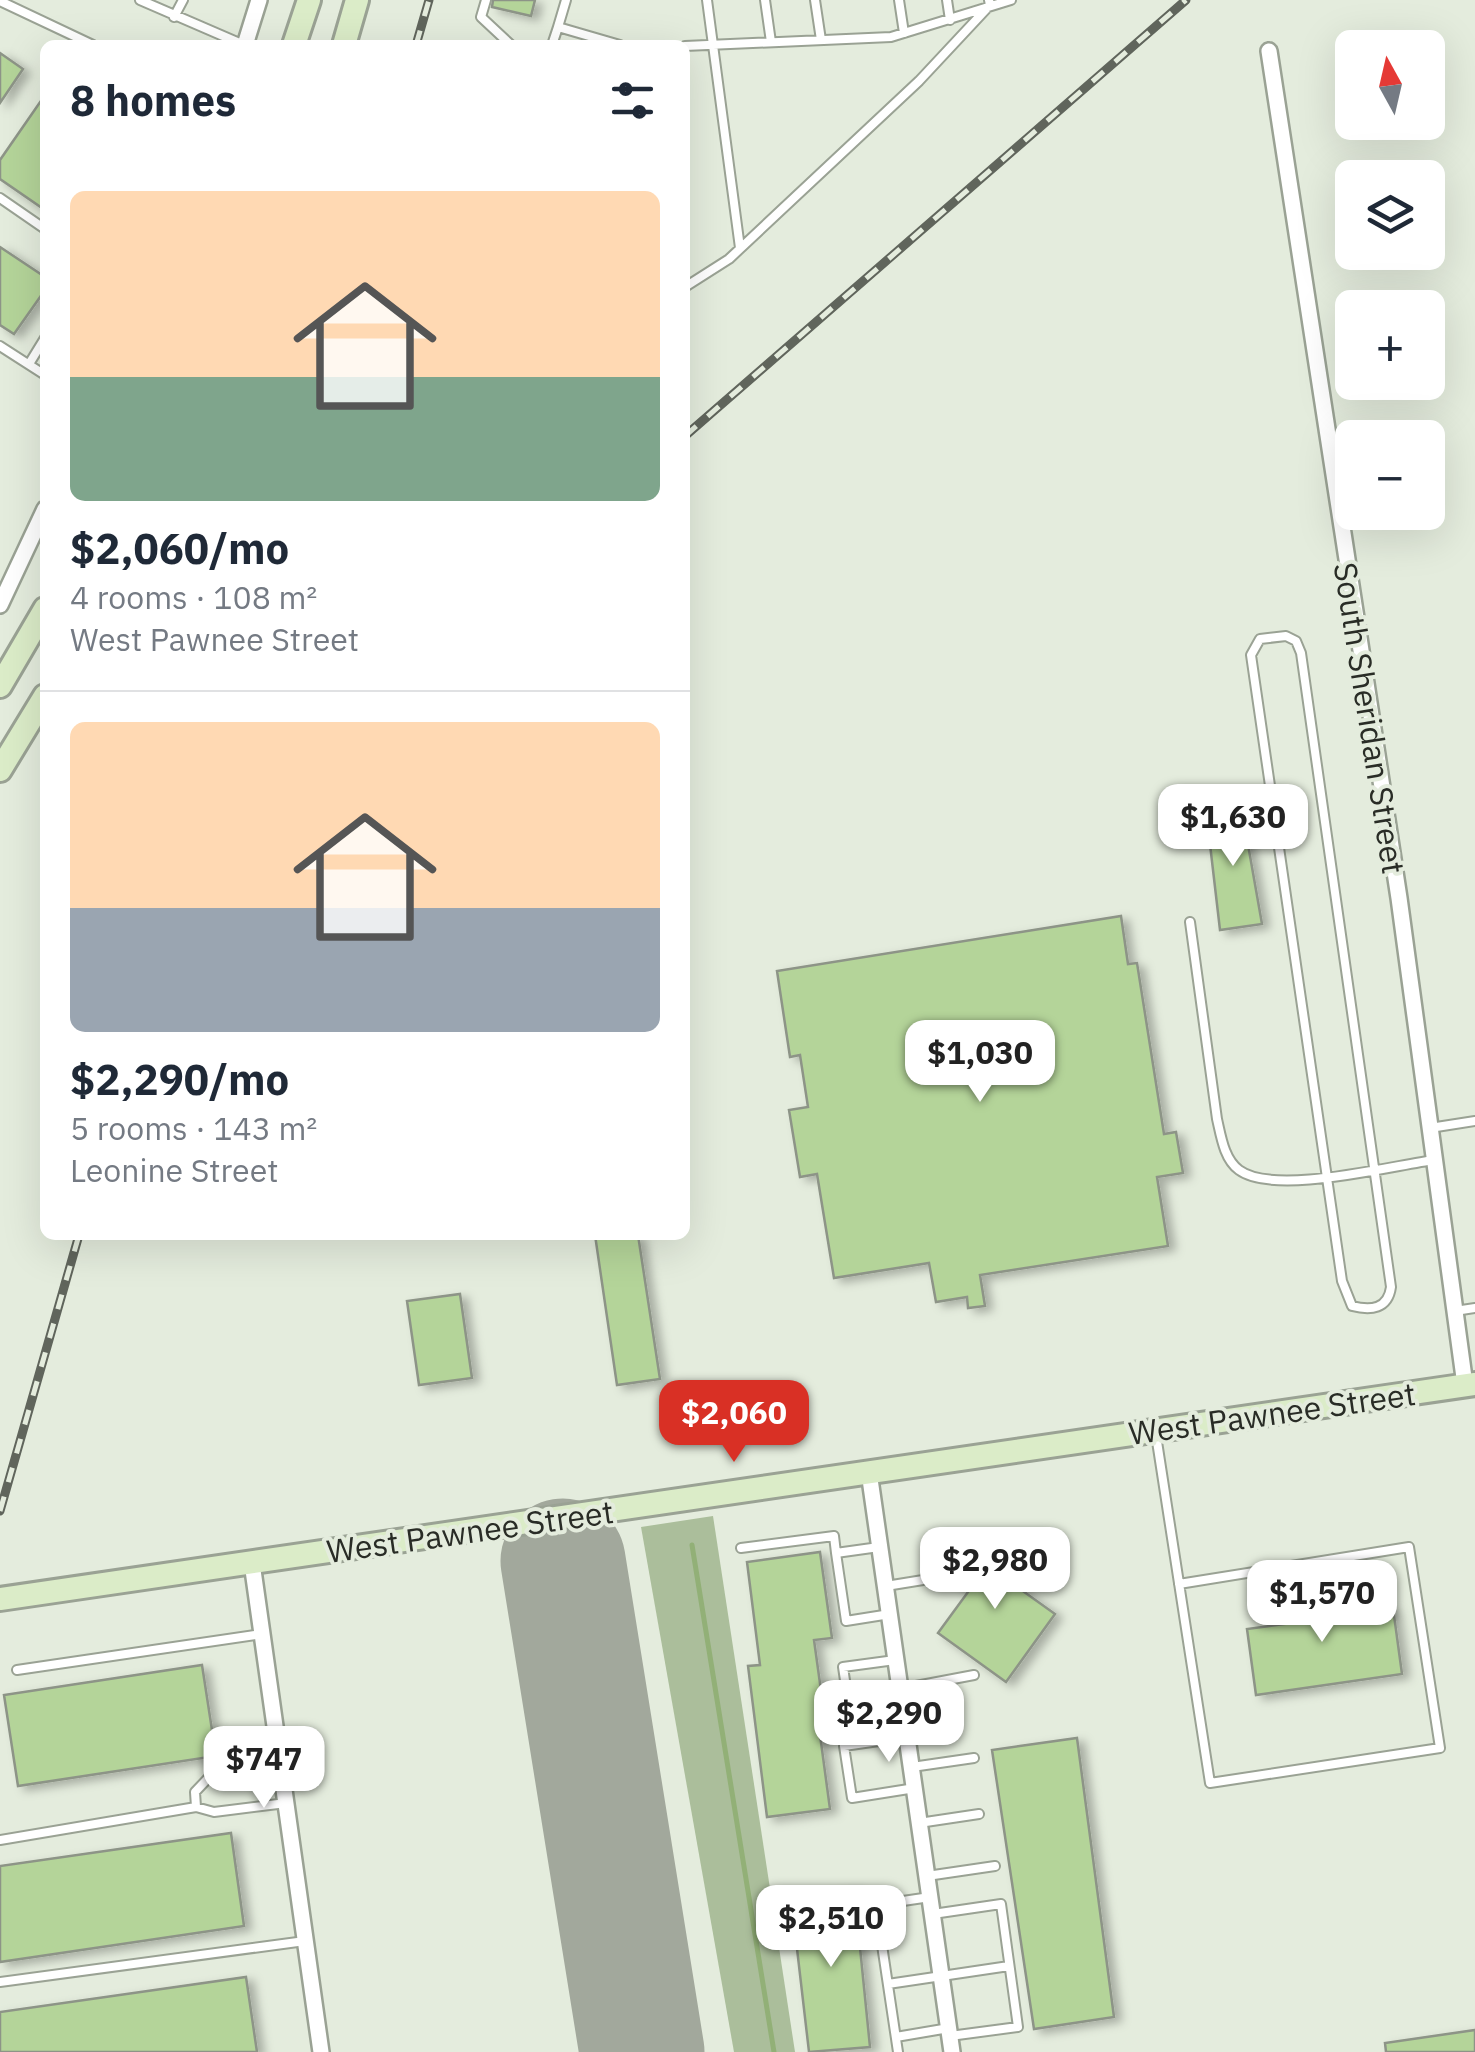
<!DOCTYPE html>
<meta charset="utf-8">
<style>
body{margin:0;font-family:"IBM Plex Sans",sans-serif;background:#f6f6f7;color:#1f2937;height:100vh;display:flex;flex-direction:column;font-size:38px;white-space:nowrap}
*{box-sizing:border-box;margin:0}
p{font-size:32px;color:#747a83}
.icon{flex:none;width:55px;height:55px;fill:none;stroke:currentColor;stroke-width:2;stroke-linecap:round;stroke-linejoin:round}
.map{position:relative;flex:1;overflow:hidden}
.drawer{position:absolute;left:40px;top:40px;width:650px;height:1200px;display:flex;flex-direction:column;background:#fff;border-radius:15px;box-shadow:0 10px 40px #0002}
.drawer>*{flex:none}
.needle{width:65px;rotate:352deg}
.tools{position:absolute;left:1335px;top:30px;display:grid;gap:20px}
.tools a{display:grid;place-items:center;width:110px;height:110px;border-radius:15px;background:#fff;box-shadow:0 10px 40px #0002;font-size:50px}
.price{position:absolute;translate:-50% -85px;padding:0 22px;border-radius:20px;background:#fff;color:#222;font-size:32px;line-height:65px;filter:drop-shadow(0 2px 5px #0008)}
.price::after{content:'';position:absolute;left:50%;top:60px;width:30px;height:22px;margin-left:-15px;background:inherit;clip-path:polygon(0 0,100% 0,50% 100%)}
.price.selected{background:#d93025;color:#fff}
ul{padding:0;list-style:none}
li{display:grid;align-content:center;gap:20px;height:530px;padding:0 30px}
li+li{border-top:2px solid #e0e1e3}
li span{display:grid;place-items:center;height:310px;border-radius:15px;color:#555}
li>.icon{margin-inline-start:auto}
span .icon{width:180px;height:180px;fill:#fffc;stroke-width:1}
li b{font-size:42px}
h2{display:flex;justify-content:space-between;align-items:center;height:120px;padding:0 30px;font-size:42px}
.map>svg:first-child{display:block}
</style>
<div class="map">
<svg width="1475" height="2052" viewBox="0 0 1475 2052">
<defs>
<filter id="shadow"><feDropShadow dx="7" dy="4" stdDeviation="5" flood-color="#0004"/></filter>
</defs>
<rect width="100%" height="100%" fill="#e4ecdd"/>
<path fill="#abbe9b" d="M713,1516L795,2052H734L641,1527Z"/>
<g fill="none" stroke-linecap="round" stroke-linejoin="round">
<path stroke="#92b077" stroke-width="5" d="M692,1545L774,2052"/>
<path stroke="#a2a89c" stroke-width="125" d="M563,1561L642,2052"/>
</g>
<path fill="#b4d499" stroke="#8d9487" stroke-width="2.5" filter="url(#shadow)" d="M493,0H535L531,16L492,7Z
M0,53L23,69L0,103Z
M45,95V210L0,179V160Z
M0,247L45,277V290L14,334L0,325Z
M1241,805L1262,924L1220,930L1206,810Z
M1121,916L1128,964L1137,963L1164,1134L1176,1132L1183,1173L1157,1177L1168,1246L980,1275L985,1306L968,1308L967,1297L936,1302L929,1263L834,1278L817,1174L800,1177L789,1110L808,1107L800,1055L790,1057L777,971Z
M595,1235H638L660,1379L617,1385Z
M460,1294L472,1378L419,1385L407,1301Z
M982,1537L1025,1568L1013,1584L1055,1614L1006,1682L938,1633L968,1592L951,1579Z
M820,1552L832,1638L814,1640L827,1734L820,1735L830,1809L767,1817L748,1666L760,1665L747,1562Z
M1320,1576L1326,1617L1393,1608L1402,1674L1256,1695L1247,1629L1292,1623L1286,1580Z
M202,1665L216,1756L18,1786L4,1695Z
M1077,1738L1114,2017L1034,2029L992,1750Z
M231,1833L244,1926L0,1962V1866Z
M854,1888L870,2047L809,2052L791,1897Z
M246,1977L257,2052H0V2012Z
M1475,2030V2052H1386L1385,2043Z"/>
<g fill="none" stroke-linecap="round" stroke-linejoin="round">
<g stroke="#9aa294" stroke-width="12">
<path id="service" d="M140,0L244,45
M486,0L481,17L511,45
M566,0L558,27L620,45
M707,0L740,248
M765,0L771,42
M815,0L821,40
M899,0L904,33
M947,0L950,20
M0,1L93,45
M174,17L183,0
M552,45L558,27
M685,46L891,37L1011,0
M0,198L45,229
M685,287L729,259L919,81L990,5L989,0
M0,346L45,375
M29,364L45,338
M1286,636L1296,641L1301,653L1391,1287C1388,1309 1371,1311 1352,1306L1342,1281L1251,655L1260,639Z
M1190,922L1217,1119C1221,1136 1224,1159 1239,1170C1274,1196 1390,1166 1434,1160
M1430,1128L1475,1121
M1455,1311L1475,1308
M1156,1435L1210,1783L1440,1748L1409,1547L1179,1584
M879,1547L836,1553L846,1621L890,1614
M741,1548L834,1536L836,1553
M886,1586L923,1580L949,1549
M895,1660L843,1667L851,1721L904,1714
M17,1670L262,1634
M900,1689L974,1675
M907,1737L844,1746L852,1798L915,1788
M280,1759L214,1772L195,1792L196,1807L214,1812L286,1803
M912,1767L974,1758
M919,1823L979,1814
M0,1840L196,1807
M927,1876L995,1866
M933,1914L1001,1904L1018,2027L950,2036
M0,1982L305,1941
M888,1984L1009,1966
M896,2037L949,2028
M898,2052L876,1905L930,1897"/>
</g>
<g stroke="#9aa294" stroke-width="20">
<path id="minor" d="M245,45L259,0
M1269,51L1399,898L1465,1385
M0,605L45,509
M869,1472L952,2052
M252,1563L321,2052"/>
</g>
<g stroke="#9aa294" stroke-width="28">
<path id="secondary" d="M294,45L309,0
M344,45L357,0
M0,686L45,609
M0,770L45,696
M0,1599L1475,1384"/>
</g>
<use href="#service" stroke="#fff" stroke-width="8"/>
<use href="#minor" stroke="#fff" stroke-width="15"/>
<use href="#secondary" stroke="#dbecc8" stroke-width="22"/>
<g stroke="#60655c" stroke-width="9">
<path id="rail" d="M416,45L429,0
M685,436L1186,0
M0,1511L79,1235"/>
</g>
<use href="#rail" stroke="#e4ecdd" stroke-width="5" stroke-dasharray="15" stroke-linecap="butt"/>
</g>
<g text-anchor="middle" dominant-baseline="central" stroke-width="8" stroke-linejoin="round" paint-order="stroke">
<g font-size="32" fill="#292c26" stroke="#e4ecdd">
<text transform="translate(1370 718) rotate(81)">South Sheridan Street</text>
<text transform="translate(1272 1413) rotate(-8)">West Pawnee Street</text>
<text transform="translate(470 1531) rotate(-8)">West Pawnee Street</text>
</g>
</g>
</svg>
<div class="tools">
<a><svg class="needle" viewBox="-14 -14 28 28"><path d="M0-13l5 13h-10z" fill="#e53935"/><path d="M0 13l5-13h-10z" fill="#747a83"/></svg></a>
<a><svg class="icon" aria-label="layers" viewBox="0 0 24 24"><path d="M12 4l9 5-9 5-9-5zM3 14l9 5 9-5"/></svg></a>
<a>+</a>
<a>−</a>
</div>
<b class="price" style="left:1233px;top:869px">$1,630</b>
<b class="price" style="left:980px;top:1105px">$1,030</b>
<b class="price selected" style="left:734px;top:1465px">$2,060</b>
<b class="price" style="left:995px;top:1612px">$2,980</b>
<b class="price" style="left:1322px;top:1645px">$1,570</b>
<b class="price" style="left:889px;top:1765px">$2,290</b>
<b class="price" style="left:264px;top:1811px">$747</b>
<b class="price" style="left:831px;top:1970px">$2,510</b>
<section class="drawer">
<h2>8 homes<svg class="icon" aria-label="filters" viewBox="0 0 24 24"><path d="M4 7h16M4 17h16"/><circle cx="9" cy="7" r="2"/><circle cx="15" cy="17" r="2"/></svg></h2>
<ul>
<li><span style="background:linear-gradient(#ffd9b3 60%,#7fa58c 0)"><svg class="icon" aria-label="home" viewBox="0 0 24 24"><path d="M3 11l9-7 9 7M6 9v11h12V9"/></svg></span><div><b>$2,060/mo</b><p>4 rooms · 108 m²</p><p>West Pawnee Street</p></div></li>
<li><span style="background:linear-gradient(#ffd9b3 60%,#9aa5b1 0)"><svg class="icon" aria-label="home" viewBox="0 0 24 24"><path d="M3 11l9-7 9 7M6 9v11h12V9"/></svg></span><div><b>$2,290/mo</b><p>5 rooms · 143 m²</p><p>Leonine Street</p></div></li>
</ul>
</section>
</div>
